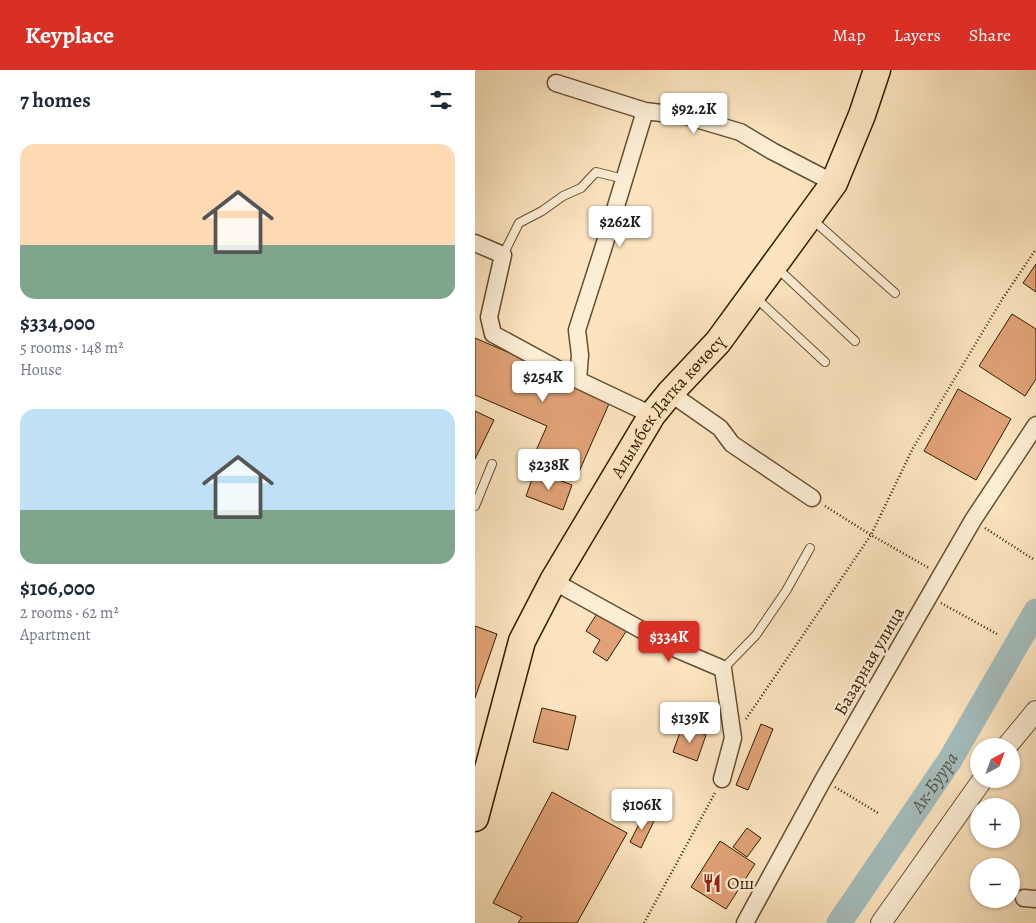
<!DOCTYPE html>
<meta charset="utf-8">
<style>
body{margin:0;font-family:Alegreya,serif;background:#f2f2f3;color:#1f2937;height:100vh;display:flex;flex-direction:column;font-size:19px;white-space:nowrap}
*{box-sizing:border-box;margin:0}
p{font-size:16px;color:#747a83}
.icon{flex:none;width:28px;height:28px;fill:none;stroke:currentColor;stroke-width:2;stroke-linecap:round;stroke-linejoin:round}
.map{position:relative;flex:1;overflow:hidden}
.drawer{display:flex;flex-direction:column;background:#fff;width:475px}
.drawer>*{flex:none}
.needle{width:32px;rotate:41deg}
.buttons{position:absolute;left:495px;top:668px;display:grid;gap:10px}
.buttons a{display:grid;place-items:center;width:50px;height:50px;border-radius:50%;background:#fff;box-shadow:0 1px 4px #0004;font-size:25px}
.price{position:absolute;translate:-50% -42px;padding:0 11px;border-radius:5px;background:#fff;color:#222;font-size:16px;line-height:32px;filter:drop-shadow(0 1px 2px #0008)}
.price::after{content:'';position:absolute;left:50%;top:30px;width:15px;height:11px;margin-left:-8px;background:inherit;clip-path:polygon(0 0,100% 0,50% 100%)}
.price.current{background:#d93025;color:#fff}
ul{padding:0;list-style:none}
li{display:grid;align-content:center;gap:10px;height:265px;padding:0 20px}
li span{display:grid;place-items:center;height:155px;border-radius:15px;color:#555}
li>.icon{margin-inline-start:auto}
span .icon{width:90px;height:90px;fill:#fffc;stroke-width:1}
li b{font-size:21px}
h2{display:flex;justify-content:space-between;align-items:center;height:60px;padding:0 20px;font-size:21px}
header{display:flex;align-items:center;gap:30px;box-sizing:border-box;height:70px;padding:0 25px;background:#d93025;color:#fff}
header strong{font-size:24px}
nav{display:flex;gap:28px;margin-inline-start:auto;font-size:18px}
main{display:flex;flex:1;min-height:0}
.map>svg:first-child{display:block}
</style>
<header>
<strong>Keyplace</strong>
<nav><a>Map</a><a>Layers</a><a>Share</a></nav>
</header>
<main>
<section class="drawer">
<h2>7 homes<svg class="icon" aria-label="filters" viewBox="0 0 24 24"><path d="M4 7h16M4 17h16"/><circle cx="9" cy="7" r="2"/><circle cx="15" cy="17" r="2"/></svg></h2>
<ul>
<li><span style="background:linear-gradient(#ffd9b3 65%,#7fa58c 0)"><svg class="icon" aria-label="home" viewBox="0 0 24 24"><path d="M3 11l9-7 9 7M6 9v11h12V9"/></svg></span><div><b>$334,000</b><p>5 rooms · 148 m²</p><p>House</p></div></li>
<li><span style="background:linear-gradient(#bfe0f5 65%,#7fa58c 0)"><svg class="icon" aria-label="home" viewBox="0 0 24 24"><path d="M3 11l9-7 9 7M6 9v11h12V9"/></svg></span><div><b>$106,000</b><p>2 rooms · 62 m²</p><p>Apartment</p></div></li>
</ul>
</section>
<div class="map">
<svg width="561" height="853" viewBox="0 0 561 853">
<rect width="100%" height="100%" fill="#fbe4bf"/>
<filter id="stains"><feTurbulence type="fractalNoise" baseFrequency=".004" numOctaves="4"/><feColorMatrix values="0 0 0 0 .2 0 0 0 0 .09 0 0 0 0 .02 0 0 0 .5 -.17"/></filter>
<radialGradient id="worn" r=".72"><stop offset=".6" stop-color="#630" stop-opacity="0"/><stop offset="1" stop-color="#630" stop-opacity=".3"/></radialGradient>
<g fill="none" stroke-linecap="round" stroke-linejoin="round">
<path stroke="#a3bcbc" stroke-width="25" id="s1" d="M364,853L475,690L561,541"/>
</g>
<path fill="#e0a276" stroke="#361c00" d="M561,194V222L548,213Z
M537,244L561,259V309L550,326L504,296Z
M0,268L137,327L103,404L59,385L72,356L0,325Z
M483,319L536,349L501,410L449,381Z
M0,341L19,350L0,389Z
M60,401L97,415L88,440L51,426Z
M123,542L152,560L132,591L118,582L125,570L111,561Z
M0,556L22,564L0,628Z
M67,638L101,646L93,680L58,672Z
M286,654L298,659L273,720L261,715Z
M207,657L231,665L222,691L198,682Z
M77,722L152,763L102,853H43L47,847L18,833Z
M169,744L180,749L166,778L155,772Z
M272,758L286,768L272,787L258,777Z
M245,771L280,794L251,839L216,817Z"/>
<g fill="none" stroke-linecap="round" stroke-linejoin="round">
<g stroke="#674e30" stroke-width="10">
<path id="service" d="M338,150L420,223
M28,185L44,153L67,141L88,126L106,118L121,102L149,109
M301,197L380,271
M280,227L350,292
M0,436L17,394
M248,599L281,565L311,521L335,478"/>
</g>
<g stroke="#674e30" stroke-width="19">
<path id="minor" d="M81,13L170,41L211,46L265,62L297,81L359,113
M0,173L28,185L14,247L18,264L103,310L177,345
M103,310L105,285L102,260L128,179L170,41
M195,323L245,358L257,374L337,428
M78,511L201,579L248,599L258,668L247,709
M549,828L561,829
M270,853L348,710L498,450L561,355"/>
</g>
<g stroke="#674e30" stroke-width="22">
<path id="tertiary" d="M532,676L561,641
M406,853L508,709"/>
</g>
<g stroke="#361c00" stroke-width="29">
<g id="primary">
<path id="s2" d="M0,748L47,571L78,511L177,345L195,323L243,272L359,113L387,45L402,0"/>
</g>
</g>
<path stroke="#361c00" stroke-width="2.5" stroke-dasharray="1 2.5" stroke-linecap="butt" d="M350,436L396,465L454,498
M510,458L558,489
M466,533L522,564
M271,649L396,465L438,378L528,228L561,179
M360,717L403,743
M169,853L241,721"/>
<use href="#service" stroke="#fcedd5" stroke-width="8"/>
<use href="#minor" stroke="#fcedd5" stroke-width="16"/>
<use href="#tertiary" stroke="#fcedd5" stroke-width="20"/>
<use href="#primary" stroke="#fbe4bf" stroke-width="26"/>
</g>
<defs>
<g id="restaurant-bare" transform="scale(1.5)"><path d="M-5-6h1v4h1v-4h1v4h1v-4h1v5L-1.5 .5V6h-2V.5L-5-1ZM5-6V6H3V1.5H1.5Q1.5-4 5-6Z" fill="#8f2418" stroke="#fcedd5" stroke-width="2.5" paint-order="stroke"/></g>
</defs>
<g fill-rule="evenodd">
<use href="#restaurant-bare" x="237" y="813"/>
</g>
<g text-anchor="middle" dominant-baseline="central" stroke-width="5" stroke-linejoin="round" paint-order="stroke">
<g font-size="18" fill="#361c00" stroke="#fcedd5">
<text stroke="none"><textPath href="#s2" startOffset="460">Алымбек Датка көчөсү</textPath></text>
<text transform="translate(394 591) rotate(-60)">Базарная улица</text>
</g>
<g font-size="18" fill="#361c00" stroke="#fcedd5" text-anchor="start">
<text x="252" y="813">Ош</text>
</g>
<g font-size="19" font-style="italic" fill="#5c5442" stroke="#fcedd5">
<text stroke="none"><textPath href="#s1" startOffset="170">Ак-Буура</textPath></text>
</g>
</g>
<rect width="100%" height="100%" filter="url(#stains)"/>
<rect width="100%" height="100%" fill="url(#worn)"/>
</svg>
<div class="buttons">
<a><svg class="needle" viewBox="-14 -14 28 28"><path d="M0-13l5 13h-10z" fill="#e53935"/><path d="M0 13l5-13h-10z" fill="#747a83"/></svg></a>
<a>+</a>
<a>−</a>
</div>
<b class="price" style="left:219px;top:65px">$92.2K</b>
<b class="price" style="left:145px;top:178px">$262K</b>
<b class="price" style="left:68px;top:333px">$254K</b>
<b class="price" style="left:74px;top:421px">$238K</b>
<b class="price current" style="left:194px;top:593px">$334K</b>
<b class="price" style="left:215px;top:674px">$139K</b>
<b class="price" style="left:167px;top:761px">$106K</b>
</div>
</main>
